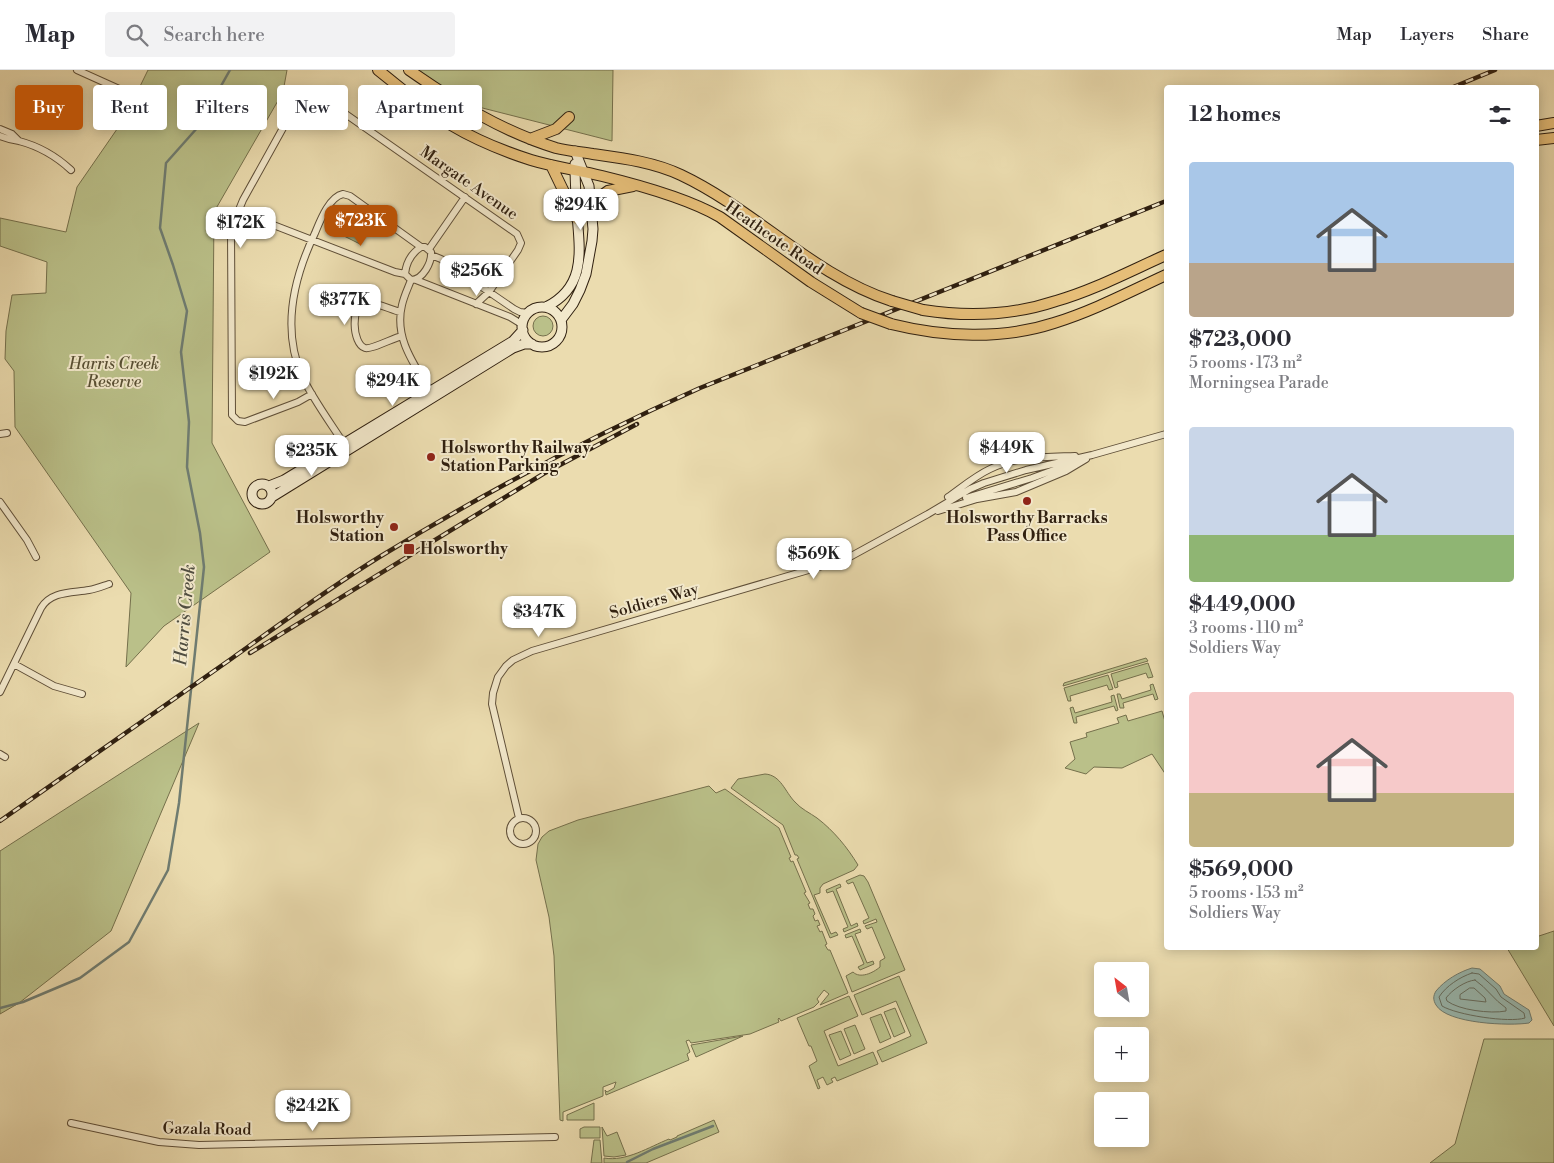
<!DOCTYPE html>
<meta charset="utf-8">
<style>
body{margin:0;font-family:"Libre Bodoni",serif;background:#f2f2f3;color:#2b2b33;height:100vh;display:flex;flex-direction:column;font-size:19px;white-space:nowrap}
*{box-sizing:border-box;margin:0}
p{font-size:16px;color:#7c7c81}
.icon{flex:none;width:28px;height:28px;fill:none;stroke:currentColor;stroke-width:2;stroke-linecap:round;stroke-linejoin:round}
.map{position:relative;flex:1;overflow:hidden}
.panel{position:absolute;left:1164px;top:15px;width:375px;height:865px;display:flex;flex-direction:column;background:#fff;border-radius:5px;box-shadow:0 2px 12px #0003}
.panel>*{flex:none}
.top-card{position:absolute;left:15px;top:15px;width:475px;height:45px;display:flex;gap:10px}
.needle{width:32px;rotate:329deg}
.buttons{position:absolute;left:1094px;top:892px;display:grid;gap:10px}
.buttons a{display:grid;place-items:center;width:55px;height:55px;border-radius:5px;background:#fff;box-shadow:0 2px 12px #0003;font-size:25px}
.price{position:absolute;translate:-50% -42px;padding:0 11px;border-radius:10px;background:#fff;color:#222;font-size:16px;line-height:32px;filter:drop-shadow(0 1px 2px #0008)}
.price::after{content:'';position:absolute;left:50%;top:30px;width:15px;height:11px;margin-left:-8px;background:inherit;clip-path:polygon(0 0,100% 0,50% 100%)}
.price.current{background:#b45309;color:#fff}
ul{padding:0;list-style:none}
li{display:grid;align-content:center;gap:10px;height:265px;padding:0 25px}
li span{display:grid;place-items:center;height:155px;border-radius:5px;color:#555}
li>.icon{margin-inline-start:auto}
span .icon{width:90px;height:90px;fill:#fffc;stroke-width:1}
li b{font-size:21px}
h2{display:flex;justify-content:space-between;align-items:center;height:60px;padding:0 25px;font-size:21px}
.pill{padding:0 18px;border-radius:5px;background:#fff;box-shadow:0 2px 12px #0003;font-size:18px;line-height:45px}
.pill.current{background:#b45309;color:#fff}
header{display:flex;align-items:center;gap:30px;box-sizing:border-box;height:70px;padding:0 25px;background:#fff;border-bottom:1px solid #e1e1e2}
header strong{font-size:24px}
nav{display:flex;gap:28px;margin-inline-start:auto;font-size:18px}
.search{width:350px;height:45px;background:#f2f2f3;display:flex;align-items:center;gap:12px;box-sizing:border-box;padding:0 18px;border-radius:5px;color:#7c7c81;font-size:19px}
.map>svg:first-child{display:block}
</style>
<header>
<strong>Map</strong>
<div class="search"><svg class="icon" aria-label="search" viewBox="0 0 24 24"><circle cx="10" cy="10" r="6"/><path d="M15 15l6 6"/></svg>Search here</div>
<nav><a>Map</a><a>Layers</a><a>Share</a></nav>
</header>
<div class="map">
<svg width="1554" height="1093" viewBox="0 0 1554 1093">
<rect width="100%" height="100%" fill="#ebdcaf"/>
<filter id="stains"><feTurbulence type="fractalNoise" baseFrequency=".004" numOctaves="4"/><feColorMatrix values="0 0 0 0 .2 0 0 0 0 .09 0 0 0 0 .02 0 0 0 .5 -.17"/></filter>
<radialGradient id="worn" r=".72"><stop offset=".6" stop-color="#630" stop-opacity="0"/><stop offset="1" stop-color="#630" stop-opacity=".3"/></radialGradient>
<path fill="#bac089" stroke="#75704c" d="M148,0H287L283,22L214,142L212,373L270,482L164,556L126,597L131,523L15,357L14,301L5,289L6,261L12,225L46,223L47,192L0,176V148L66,162L77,117L124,49Z
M411,0H613L612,71L455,31Z
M338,140L369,156L360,174L328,158Z
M533 256a10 10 0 1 1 20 0a10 10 0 1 1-20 0Z
M1146,588L1148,591L1063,616L1064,613Z
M1148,593L1153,607L1148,608L1146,603L1117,612L1118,617L1115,618L1111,604Z
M1108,605L1113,619L1109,620L1107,615L1070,626L1071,631H1068L1064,618Z
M1153,614L1158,629L1155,630L1153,624L1123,633L1124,638H1120L1117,624H1120L1122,629L1151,620L1150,615Z
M1114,625L1118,640L1116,641L1114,636L1076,647L1077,653H1074L1070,638L1073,637L1075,643L1112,632L1111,626Z
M1162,641L1166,655V705L1152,684L1122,698L1094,697L1086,704L1065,698L1075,689L1070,672L1087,667L1086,663L1119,653L1117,648L1126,645L1128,651Z
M199,653L111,861L19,933L0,944V781Z
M765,704C781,705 785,722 795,732C801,739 810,743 817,748C834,761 847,777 858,795L854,800L823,814L820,818V823L814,825L831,864L836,862L838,865L830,868L797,789L799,788L797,785H795L783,755L731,718L738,709Z
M709,716L716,723L725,719L779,758L791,787L789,788L791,792L793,791L806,822L804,823L810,833L808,834L810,839H813L815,844L813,846L815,851L818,850L820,855L817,856L820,862L822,861L827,874L825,875L828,880H830L848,923L820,935L829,924L824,920L817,929L819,932L814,937L781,951L779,948L778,949L779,952L750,964L691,973L689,970L686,971L690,982L687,984L689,990L606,1025L605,1020L607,1022L614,1018L616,1012L603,1017V1026L563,1042V1051L560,1050L554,886L549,847L536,790L538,774L542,767L549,761L578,750Z
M860,805L864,806L868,812L905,900L852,922L846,906L853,902C860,909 873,903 880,897V891L885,888L872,857L867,859L865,856L877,852L876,849L864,854L863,851L869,848L853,812L848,814L846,811Z
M840,814L841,817L836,819L851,856L857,853L858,856L844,862L843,859L848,857L833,821L827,823L826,820Z
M860,859L861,862L855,864L867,893L873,891L874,894L860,900L858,897L864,894L852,866L846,868L845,865Z
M1554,861V956L1507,878H1536V867Z
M899,906L927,973L882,992L877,981L911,966L896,931L862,945L854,925Z
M849,926L858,946L824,961L838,996L873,982L878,994L837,1011L835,1007L831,1009L833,1012L827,1015L823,1007L817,1010L820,1018L818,1019L809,996L817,991L811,976H809L797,948Z
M895,938L905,962L894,967L884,942Z
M881,944L891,968L880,973L870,948Z
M855,955L865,979L854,984L844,959Z
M841,961L851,985L840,990L829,965Z
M743,966L696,987L691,975Z
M1484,969H1554V1093H1430L1455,1074Z
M594,1033V1050H567V1045Z
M714,1050L719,1062L646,1093H604V1088C626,1092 649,1077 669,1069L670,1070L677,1067V1066Z
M584,1057H600V1068H580V1059Z
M602,1057L607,1066L617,1062L626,1085L614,1087L604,1086Z
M594,1070H600L602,1093H591Z"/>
<path fill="#99bab2" stroke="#6f7c71" d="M1472,898L1480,899L1500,916L1504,924L1529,940L1532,950L1529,953C1510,956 1447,954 1436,935C1433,930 1433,926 1436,921C1445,910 1459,902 1472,898Z"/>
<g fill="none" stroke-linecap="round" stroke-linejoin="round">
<path stroke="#646d61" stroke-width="1" d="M1472,903L1479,904L1496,919L1501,927L1524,943L1525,948C1509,953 1457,945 1442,936L1439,927C1446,916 1460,907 1472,903Z
M1475,910C1487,918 1494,930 1506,938V941C1490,944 1459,940 1447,931L1446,928C1452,920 1465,911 1475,910Z
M1470,918H1474L1485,928L1486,932L1460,929V925Z"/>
<path stroke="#6f7c71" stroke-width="2.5" d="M0,938L23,932L80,908L129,872L168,800L179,733L204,497L200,463L187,397L189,352L181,282L187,241L173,195L160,158L166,93L198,57L230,0
M627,1092L653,1079L713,1056"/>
<defs>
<path id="street" d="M77,0L128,23
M0,59L12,64L19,71
M0,66C7,69 12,70 19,71C38,76 57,87 71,100
M237,141L395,202L405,204
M421,177H425L431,182C432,192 423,210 411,210L405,204C406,193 412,183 421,177Z
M429,179L465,127
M431,185L441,189L514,239L520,242L528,243
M411,210C408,218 404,226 402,235C394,268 414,294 430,321
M416,210L510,247L523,255
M400,242C392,240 375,232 366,232C350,234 352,274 365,278C371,280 393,268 402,266
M312,324L298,332L245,352L238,351L232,345L231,159L243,130L298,31C303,24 309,20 317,24L517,164L521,173L518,180L489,222L476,234
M0,364L7,363
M346,377C332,355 312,328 302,306C281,258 294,207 315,163C320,151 329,127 343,124L350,126L421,177
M948,427C961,418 975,406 990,399C1016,386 1047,387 1075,386
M966,428L1032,408L1073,393
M0,432L27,470L36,487
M938,441L977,429L1016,422L1066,401L1086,389
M14,594L54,616L82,624
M0,622L41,538C51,521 72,523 89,520C96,519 103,516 109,514
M0,684L5,687
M510 761a13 13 0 1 1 26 0a13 13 0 1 1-26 0Z
M519,748L492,634L493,623L498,607L506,596L513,590L532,581L846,489L928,444L970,419L984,413L1026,400L1092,385L1166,364
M71,1053L159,1072L199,1075L555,1067"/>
<path id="secondary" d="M546,237C586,217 580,182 577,145C576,128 575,111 575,94
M522 257a20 20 0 1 1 40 0a20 20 0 1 1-40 0Z
M561,250L573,234L580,220L586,204L592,171L593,159L589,116L575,81
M252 424a10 10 0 1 1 20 0a10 10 0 1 1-20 0Z
M269,416L284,410L513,271L523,260
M272,427L513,278L524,274H532"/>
<path id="primary" d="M378,0C402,19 425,39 451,55C476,70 503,81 531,90C554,97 578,100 602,106C639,115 687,128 720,147L811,212L861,243
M409,0C455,32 501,61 556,78C568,81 581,82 593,84C622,88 654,92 681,105C755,140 814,206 892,231
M1536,56L1554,53
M530,69L556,59L569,47
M1536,70L1554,68
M551,95L577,149
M591,133L608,121L633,116
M923,240C967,247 1014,245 1056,231C1094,220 1130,201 1166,185
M891,254C943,267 1002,270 1054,253C1093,241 1129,222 1166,205"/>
</defs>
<use href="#street" stroke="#5f4f38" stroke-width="8"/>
<use href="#secondary" stroke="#302010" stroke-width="11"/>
<use href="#primary" stroke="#302010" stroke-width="12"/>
<use href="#street" stroke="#f2e8cb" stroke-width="6"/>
<use href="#secondary" stroke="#f2e8cb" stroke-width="9"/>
<use href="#primary" stroke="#e6be78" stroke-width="10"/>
<defs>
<path id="rail" d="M1451,18L1495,0
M250,583L543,404L637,354
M0,751C77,697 154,643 231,589C280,554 329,518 381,486C484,423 590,367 700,318L1166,131"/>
</defs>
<use href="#rail" stroke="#302010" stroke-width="4.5"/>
<use href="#rail" stroke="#f2e8cb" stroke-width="2.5" stroke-dasharray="8" stroke-linecap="butt"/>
<defs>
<path id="primary-bridge" d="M892,231L923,240
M861,243L891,254"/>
</defs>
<use href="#primary-bridge" stroke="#302010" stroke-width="12" stroke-linecap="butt"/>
<use href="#primary-bridge" stroke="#e6be78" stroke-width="10"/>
</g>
<g fill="#8f2418" stroke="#f2e8cb" stroke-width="2">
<circle cx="431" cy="387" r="5"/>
<circle cx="1027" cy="431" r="5"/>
<circle cx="394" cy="457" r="5"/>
<rect x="403" y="473" width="12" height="12" rx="2.5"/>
</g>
<g text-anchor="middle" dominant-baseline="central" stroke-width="4" stroke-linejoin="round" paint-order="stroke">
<g font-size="16" fill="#302010" stroke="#f2e8cb">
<text transform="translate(469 113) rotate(35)">Margate Avenue</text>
<text transform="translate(774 168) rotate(35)">Heathcote Road</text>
<text transform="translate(654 531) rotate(-16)">Soldiers Way</text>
<text transform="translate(207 1059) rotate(1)">Gazala Road</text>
</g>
<g font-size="16" font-style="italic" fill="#595034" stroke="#f2e8cb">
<text x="114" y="294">Harris Creek<tspan x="114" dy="18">Reserve</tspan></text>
</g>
<g font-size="16" font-weight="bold" fill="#302010" stroke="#f2e8cb" text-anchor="start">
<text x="441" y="378">Holsworthy Railway<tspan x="441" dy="18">Station Parking</tspan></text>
<text x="384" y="448" text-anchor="end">Holsworthy<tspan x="384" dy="18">Station</tspan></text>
<text x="1027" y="448" text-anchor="middle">Holsworthy Barracks<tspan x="1027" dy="18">Pass Office</tspan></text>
<text x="420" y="479">Holsworthy</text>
</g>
<g font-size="18" font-style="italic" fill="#504e41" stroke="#f2e8cb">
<text transform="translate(185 545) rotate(-85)">Harris Creek</text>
</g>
</g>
<rect width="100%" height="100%" filter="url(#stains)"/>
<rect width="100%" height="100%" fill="url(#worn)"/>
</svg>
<div class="buttons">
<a><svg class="needle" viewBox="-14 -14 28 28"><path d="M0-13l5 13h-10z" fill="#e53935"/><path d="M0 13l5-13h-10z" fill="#7c7c81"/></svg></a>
<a>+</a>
<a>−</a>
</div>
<b class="price" style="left:581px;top:161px">$294K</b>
<b class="price current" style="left:361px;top:177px">$723K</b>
<b class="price" style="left:241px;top:179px">$172K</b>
<b class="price" style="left:477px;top:227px">$256K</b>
<b class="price" style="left:345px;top:256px">$377K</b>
<b class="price" style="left:274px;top:330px">$192K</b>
<b class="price" style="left:393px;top:337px">$294K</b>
<b class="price" style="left:1007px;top:404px">$449K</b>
<b class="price" style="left:312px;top:407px">$235K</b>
<b class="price" style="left:814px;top:510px">$569K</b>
<b class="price" style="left:539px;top:568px">$347K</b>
<b class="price" style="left:313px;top:1062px">$242K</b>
<div class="top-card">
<a class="pill current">Buy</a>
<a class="pill">Rent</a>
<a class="pill">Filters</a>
<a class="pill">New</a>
<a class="pill">Apartment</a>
</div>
<section class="panel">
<h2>12 homes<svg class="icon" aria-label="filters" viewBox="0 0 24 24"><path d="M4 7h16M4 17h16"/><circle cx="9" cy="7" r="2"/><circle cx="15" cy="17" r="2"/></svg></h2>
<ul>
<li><span style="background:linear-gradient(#a9c7e8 65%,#b9a48a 0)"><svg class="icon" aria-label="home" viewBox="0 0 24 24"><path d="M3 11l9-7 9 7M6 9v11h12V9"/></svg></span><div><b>$723,000</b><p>5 rooms · 173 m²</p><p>Morningsea Parade</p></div></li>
<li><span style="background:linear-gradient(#c9d6e8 70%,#8fb573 0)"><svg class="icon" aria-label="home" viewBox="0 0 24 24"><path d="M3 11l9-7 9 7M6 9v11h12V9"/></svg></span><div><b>$449,000</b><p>3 rooms · 110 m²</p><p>Soldiers Way</p></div></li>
<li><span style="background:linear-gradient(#f6c9c9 65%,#c2b280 0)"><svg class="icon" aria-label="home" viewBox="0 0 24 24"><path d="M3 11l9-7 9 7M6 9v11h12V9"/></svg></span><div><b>$569,000</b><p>5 rooms · 153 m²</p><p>Soldiers Way</p></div></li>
</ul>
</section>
</div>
